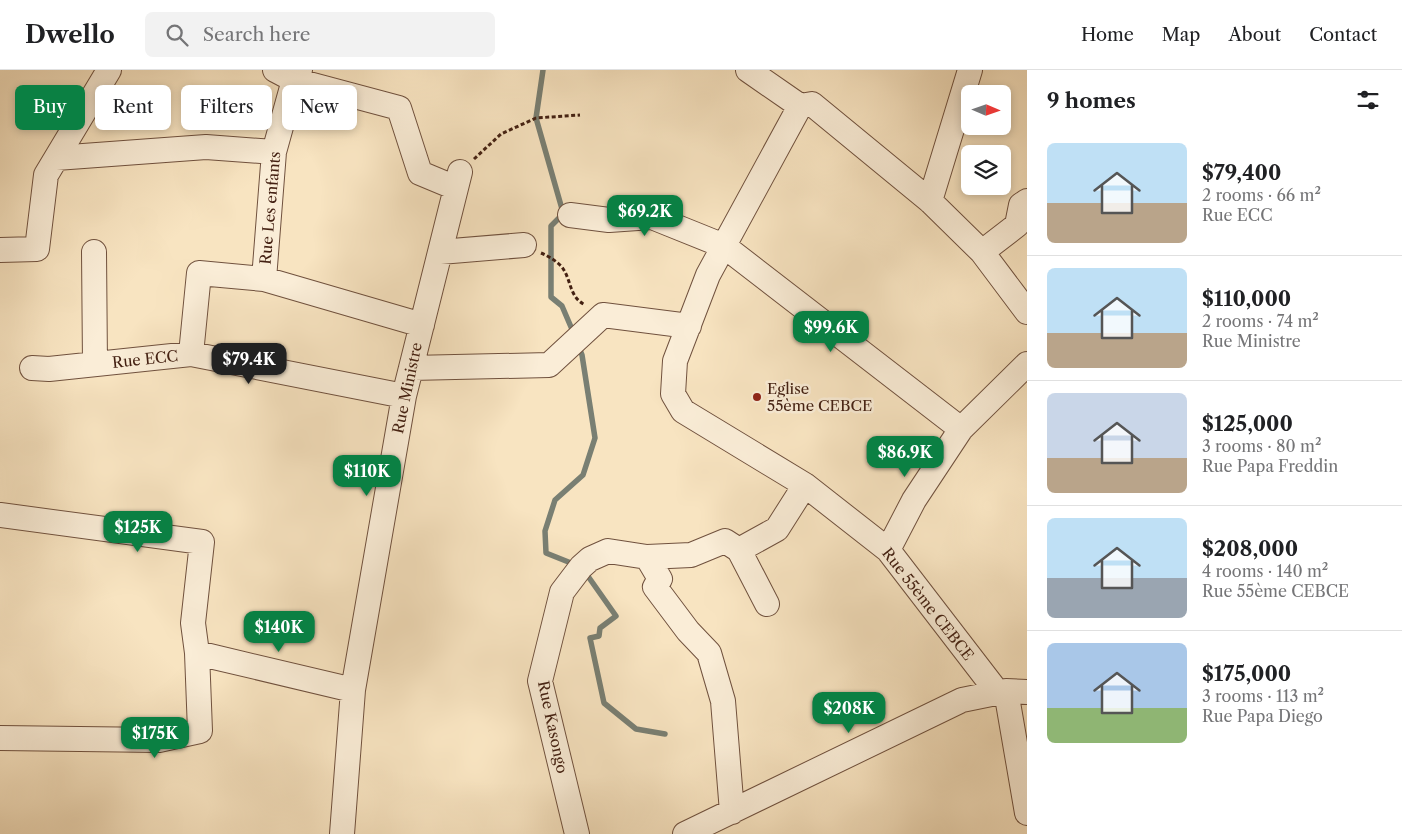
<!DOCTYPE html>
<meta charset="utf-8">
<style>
body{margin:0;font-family:"Libre Caslon Text",serif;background:#f2f2f2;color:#202124;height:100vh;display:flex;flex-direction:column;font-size:19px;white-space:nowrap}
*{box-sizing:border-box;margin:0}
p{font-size:16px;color:#757577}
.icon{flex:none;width:28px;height:28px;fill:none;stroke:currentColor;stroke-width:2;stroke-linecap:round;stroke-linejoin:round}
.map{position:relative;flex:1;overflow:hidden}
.side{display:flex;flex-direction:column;background:#fff;width:375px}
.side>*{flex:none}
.guide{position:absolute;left:15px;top:15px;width:475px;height:45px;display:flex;gap:10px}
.needle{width:32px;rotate:92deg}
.buttons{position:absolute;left:961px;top:15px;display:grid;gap:10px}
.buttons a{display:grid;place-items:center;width:50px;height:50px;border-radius:8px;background:#fff;box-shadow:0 2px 8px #0003;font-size:25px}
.price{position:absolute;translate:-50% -42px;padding:0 11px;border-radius:10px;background:#0b8043;color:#fff;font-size:16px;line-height:32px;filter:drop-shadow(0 1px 2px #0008)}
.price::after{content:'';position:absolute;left:50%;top:30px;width:15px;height:11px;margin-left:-8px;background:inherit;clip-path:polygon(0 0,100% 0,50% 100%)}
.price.selected{background:#222;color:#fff}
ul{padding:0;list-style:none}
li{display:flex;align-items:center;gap:15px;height:125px;padding:0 20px}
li+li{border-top:1px solid #e0e0e0}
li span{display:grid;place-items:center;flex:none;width:140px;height:100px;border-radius:8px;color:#555}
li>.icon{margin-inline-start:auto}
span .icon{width:60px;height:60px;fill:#fffc;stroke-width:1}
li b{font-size:21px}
h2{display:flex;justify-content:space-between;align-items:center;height:60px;padding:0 20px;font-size:21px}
.tag{padding:0 18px;border-radius:8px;background:#fff;box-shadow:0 2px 8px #0003;font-size:18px;line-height:45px}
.tag.selected{background:#0b8043;color:#fff}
header{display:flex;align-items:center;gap:30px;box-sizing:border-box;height:70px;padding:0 25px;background:#fff;border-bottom:1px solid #e0e0e0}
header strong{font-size:24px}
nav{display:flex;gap:28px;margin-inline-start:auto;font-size:18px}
.search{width:350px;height:45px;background:#f2f2f2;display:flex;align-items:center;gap:12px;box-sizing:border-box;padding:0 18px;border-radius:8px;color:#757577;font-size:19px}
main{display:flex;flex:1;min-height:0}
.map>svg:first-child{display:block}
</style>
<header>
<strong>Dwello</strong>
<div class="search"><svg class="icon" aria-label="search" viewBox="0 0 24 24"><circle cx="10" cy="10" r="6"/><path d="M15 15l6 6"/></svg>Search here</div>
<nav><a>Home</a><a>Map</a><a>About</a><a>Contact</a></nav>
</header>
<main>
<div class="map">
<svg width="1027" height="764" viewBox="0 0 1027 764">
<rect width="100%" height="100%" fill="#f8e4c1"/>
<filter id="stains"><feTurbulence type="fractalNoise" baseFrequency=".004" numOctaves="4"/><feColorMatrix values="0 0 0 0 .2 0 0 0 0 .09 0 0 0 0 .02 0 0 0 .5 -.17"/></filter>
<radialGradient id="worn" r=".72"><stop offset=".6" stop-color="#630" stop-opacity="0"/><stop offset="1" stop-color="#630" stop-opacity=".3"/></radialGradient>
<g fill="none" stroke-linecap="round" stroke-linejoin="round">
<path stroke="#797f73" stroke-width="5.5" d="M543,0L536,48L562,139L560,147L551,156V227L562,236L574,264
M576,495L546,483L545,461L555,430L583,405L595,368L582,285L578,275
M585,502L616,546L600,558L599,566L590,568L604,633L636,659L665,664"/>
<defs>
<path id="minor" d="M275,0L294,10L399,38L420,103L456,118
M748,0L800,36L812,34L930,131L982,182L1027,242
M800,36L708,205L675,291L673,324L683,341L805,415L888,480L998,623
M56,88L206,77L274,82
M930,131L970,0
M570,145L609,150L652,147L724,176L961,359
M0,180L37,179L46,105L109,0
M94,182L95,294
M440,182L524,175
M982,182L1017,155L1021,135L1027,131
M264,209L274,82L294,10L300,0
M191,284L199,203L264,209L422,255
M32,298L49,299L191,284L404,326
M411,298L549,295L603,245L689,256
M0,445L202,472L193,553L197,583L200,661L159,670L0,668
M739,480L767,534
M888,480L914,430L961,359L1027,294
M647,487L691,485L725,471L739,480L777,459L805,415
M197,583L353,620
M1006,621L1027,743
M342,764L353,620L404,326L460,102
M577,764L540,611L562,522L581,497L590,489L608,481L647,487L660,509L655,517L688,561L709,583L723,631L732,742
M685,764L962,630L1006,621L1027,622"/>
</defs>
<use href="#minor" stroke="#70513e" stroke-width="26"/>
<path stroke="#432012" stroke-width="3" stroke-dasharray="4 2.5" stroke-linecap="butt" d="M474,89L501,64L536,48L580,45
M541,183C548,186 555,190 561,196C572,209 568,226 585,235"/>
<use href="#minor" stroke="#faedd7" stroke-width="24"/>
</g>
<circle fill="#8f2418" stroke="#faedd7" stroke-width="2" cx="757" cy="327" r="5"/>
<g text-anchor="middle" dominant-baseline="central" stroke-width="5" stroke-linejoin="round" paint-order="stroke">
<g font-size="15" fill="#432012" stroke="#faedd7">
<text transform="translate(270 138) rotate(-85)">Rue Les enfants</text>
<text transform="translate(145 289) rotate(-6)">Rue ECC</text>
<text transform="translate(407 318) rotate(-78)">Rue Ministre</text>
<text transform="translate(928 534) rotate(52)">Rue 55ème CEBCE</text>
<text transform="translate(553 657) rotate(78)">Rue Kasongo</text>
</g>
<g font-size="15" fill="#432012" stroke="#faedd7" text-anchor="start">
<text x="767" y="318">Eglise<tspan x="767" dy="17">55ème CEBCE</tspan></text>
</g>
</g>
<rect width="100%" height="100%" filter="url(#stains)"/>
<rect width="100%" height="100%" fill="url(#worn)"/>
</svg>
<div class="buttons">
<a><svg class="needle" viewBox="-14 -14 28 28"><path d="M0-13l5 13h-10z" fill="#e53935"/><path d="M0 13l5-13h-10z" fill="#757577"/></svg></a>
<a><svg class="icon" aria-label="layers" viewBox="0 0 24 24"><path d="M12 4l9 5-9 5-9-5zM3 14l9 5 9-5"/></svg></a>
</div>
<b class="price" style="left:645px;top:167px">$69.2K</b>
<b class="price" style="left:831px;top:283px">$99.6K</b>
<b class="price selected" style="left:249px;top:315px">$79.4K</b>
<b class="price" style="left:905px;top:408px">$86.9K</b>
<b class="price" style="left:367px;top:427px">$110K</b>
<b class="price" style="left:138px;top:483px">$125K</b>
<b class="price" style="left:279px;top:583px">$140K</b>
<b class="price" style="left:849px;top:664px">$208K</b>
<b class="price" style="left:155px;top:689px">$175K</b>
<div class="guide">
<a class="tag selected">Buy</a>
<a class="tag">Rent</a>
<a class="tag">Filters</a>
<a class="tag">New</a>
</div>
</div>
<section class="side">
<h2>9 homes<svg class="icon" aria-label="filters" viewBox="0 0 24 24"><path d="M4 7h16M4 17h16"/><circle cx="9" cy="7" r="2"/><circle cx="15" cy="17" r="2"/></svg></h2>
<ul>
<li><span style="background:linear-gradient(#bfe0f5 60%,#b9a48a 0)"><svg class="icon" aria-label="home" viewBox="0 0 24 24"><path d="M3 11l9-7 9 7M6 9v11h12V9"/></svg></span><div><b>$79,400</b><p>2 rooms · 66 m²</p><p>Rue ECC</p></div></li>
<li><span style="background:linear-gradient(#bfe0f5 65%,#b9a48a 0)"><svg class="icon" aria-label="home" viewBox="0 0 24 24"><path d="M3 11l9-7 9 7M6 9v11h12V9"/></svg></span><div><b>$110,000</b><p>2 rooms · 74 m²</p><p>Rue Ministre</p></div></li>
<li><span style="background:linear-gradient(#c9d6e8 65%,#b9a48a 0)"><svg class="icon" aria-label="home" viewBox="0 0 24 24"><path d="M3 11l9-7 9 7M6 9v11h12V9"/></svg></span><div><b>$125,000</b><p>3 rooms · 80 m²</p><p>Rue Papa Freddin</p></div></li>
<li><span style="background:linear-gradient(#bfe0f5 60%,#9aa5b1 0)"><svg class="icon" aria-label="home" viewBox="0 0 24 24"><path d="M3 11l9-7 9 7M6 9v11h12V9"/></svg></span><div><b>$208,000</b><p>4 rooms · 140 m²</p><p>Rue 55ème CEBCE</p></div></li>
<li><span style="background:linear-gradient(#a9c7e8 65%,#8fb573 0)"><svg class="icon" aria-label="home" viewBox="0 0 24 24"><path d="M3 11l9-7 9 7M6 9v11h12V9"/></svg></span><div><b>$175,000</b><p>3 rooms · 113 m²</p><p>Rue Papa Diego</p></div></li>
</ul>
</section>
</main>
